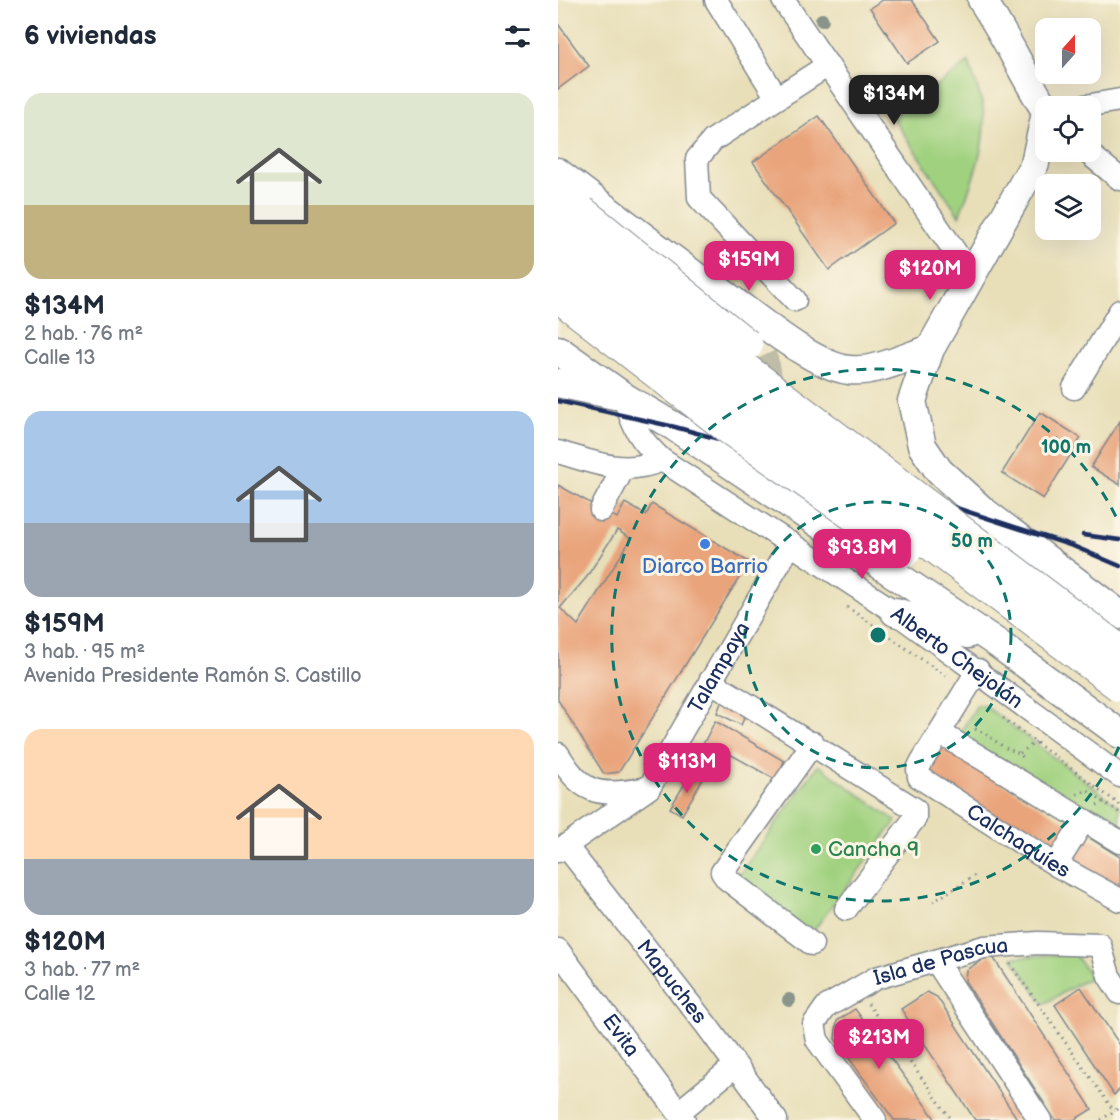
<!DOCTYPE html>
<html lang="es">
<meta charset="utf-8">
<style>
body{margin:0;font-family:"Balsamiq Sans",sans-serif;background:#f2f2f3;color:#1f2937;height:100vh;display:flex;flex-direction:column;font-size:22px;white-space:nowrap}
*{box-sizing:border-box;margin:0}
p{font-size:20px;color:#747a83}
.icon{flex:none;width:33px;height:33px;fill:none;stroke:currentColor;stroke-width:2;stroke-linecap:round;stroke-linejoin:round}
.map{position:relative;flex:1;overflow:hidden}
.sheet{display:flex;flex-direction:column;background:#fff;width:558px}
.sheet>*{flex:none}
.needle{width:39px;rotate:21deg}
.buttons{position:absolute;left:477px;top:18px;display:grid;gap:12px}
.buttons a{display:grid;place-items:center;width:66px;height:66px;border-radius:12px;background:#fff;box-shadow:0 6px 24px #0002;font-size:30px}
.price{position:absolute;translate:-50% -51px;padding:0 14px;border-radius:12px;background:#db2777;color:#fff;font-size:20px;line-height:39px;filter:drop-shadow(0 2px 3px #0008)}
.price::after{content:'';position:absolute;left:50%;top:36px;width:18px;height:14px;margin-left:-9px;background:inherit;clip-path:polygon(0 0,100% 0,50% 100%)}
.price.on{background:#222;color:#fff}
ul{padding:0;list-style:none}
li{display:grid;align-content:center;gap:12px;height:318px;padding:0 24px}
li span{display:grid;place-items:center;height:186px;border-radius:18px;color:#555}
li>.icon{margin-inline-start:auto}
span .icon{width:108px;height:108px;fill:#fffc;stroke-width:1}
li b{font-size:26px}
h2{display:flex;justify-content:space-between;align-items:center;height:72px;padding:0 24px;font-size:26px}
main{display:flex;flex:1;min-height:0}
.map>svg:first-child{display:block}
</style>
<main>
<section class="sheet">
<h2>6 viviendas<svg class="icon" aria-label="filters" viewBox="0 0 24 24"><path d="M4 7h16M4 17h16"/><circle cx="9" cy="7" r="2"/><circle cx="15" cy="17" r="2"/></svg></h2>
<ul>
<li><span style="background:linear-gradient(#dfe7d0 60%,#c2b280 0)"><svg class="icon" aria-label="home" viewBox="0 0 24 24"><path d="M3 11l9-7 9 7M6 9v11h12V9"/></svg></span><div><b>$134M</b><p>2 hab. · 76 m²</p><p>Calle 13</p></div></li>
<li><span style="background:linear-gradient(#a9c7e8 60%,#9aa5b1 0)"><svg class="icon" aria-label="home" viewBox="0 0 24 24"><path d="M3 11l9-7 9 7M6 9v11h12V9"/></svg></span><div><b>$159M</b><p>3 hab. · 95 m²</p><p>Avenida Presidente Ramón S. Castillo</p></div></li>
<li><span style="background:linear-gradient(#ffd9b3 70%,#9aa5b1 0)"><svg class="icon" aria-label="home" viewBox="0 0 24 24"><path d="M3 11l9-7 9 7M6 9v11h12V9"/></svg></span><div><b>$120M</b><p>3 hab. · 77 m²</p><p>Calle 12</p></div></li>
</ul>
</section>
<div class="map">
<svg width="562" height="1120" viewBox="0 0 562 1120">
<rect width="100%" height="100%" fill="#fcf5e5"/>
<filter id="ink" filterUnits="userSpaceOnUse"><feTurbulence type="fractalNoise" baseFrequency=".0167" numOctaves="2"/><feDisplacementMap in="SourceGraphic" scale="12" xChannelSelector="R" yChannelSelector="G"/><feConvolveMatrix kernelMatrix="1 2 1 2 8 2 1 2 1" color-interpolation-filters="sRGB"/></filter>
<filter id="wash" filterUnits="userSpaceOnUse"><feTurbulence type="fractalNoise" baseFrequency=".008" numOctaves="4" result="noise"/><feDisplacementMap in="SourceGraphic" scale="24" xChannelSelector="R" yChannelSelector="G"/><feGaussianBlur stdDeviation="1.35" result="paint"/><feColorMatrix in="noise" values="0 0 0 0 0 0 0 0 0 0 0 0 0 0 0 0 0 1.4 0 .05"/><feComposite in="paint" operator="in"/></filter>
<g filter="url(#wash)">
<rect width="100%" height="100%" fill="#e8dfb9"/>
<path fill="#a0d17f" stroke="#5e806e" stroke-width="1.5" d="M411,62C415,77 422,92 425,107C430,144 414,183 401,216L334,117Z
M419,705L427,706L562,807V838L400,736Z
M260,765L338,821L253,934L179,877Z
M517,954L533,977L486,1004L454,957Z"/>
<g id="blocks">
<path fill="#e9a47b" fill-rule="evenodd" d="M324,0H354L382,41L349,63L312,8Z
M0,24L31,66L0,89Z
M261,116L336,223L271,270L195,162Z
M482,412L523,438L485,499L444,473Z
M562,421V485L533,467Z
M0,485L59,518L67,503L88,515L94,504L191,562L61,772L46,774L0,700ZM59,530L73,539L20,625L2,608L28,578Z
M165,698L190,710L183,725L159,713Z
M157,721L226,761L218,780L172,754L161,776L136,762Z
M384,746L514,826L498,854L369,775Z
M134,772L145,779L124,815L112,808Z
M527,835L562,857V892L513,861Z
M433,954L534,1109L516,1120H497L407,981L408,970Z
M523,987L562,1045V1089L556,1095L497,1005Z
M369,992L379,997L460,1120H417L343,1009Z
M297,1009L378,1120H336L277,1039L279,1021Z"/>
</g>
</g>
<g filter="url(#ink)">
<use href="#blocks" fill-opacity="0" stroke="#82878c" stroke-width="1.5"/>
<g fill="none" stroke-linecap="round" stroke-linejoin="round">
<path stroke="#bfbca7" stroke-width="28" stroke-dasharray="28 14" stroke-linecap="butt" d="M182,321C196,344 225,374 199,398"/>
<defs>
<g id="minor">
<path d="M158,0L219,98"/>
<path d="M225,0L413,275"/>
<path d="M527,106L562,100"/>
<path d="M529,152L562,179"/>
<path d="M0,169L162,291"/>
<path d="M237,300L141,198L139,159L155,140L270,65"/>
<path d="M516,388L562,311"/>
<path id="s1" d="M66,397C75,427 81,439 104,460L337,612L562,776"/>
<path d="M0,452C38,463 66,476 104,460"/>
<path d="M43,510L65,469"/>
<path id="s2" d="M420,670L364,761L360,769L361,777L498,865L562,900"/>
<path d="M152,681L357,809V818L288,909"/>
<path d="M382,733L562,842"/>
<path d="M0,754C24,794 39,797 84,789"/>
<path id="s3" d="M8,846L149,1026L218,1120"/>
<path id="s4" d="M0,851L91,788L233,543"/>
<path d="M498,865L526,820"/>
<path d="M254,944L169,879L164,872L255,743"/>
<path id="s5" d="M0,950L126,1120"/>
<path d="M378,961L482,1120"/>
<path d="M121,1112L177,1066"/>
<path id="s6" d="M317,1120L259,1040L256,1024L268,1007L318,978L426,947L480,943L542,945L551,976L562,993"/>
</g>
<path id="major" d="M424,0C448,36 465,74 488,111
M488,113L477,163L372,349L354,401L364,446L381,471L425,511L562,615
M162,291C194,314 254,366 291,370C317,373 348,357 372,349
M0,350L66,397L117,427L439,643L562,734
M0,383L57,395
M337,612L410,634"/>
<path id="highway" d="M0,194L23,212"/>
</defs>
<use href="#minor" stroke="#82878c" stroke-width="25"/>
<use href="#major" stroke="#82878c" stroke-width="31"/>
<use href="#highway" stroke="#82878c" stroke-width="35"/>
<path stroke="#82878c" stroke-width="3" stroke-dasharray="1.5 4.5" stroke-linecap="butt" d="M289,607L318,627
M328,634L389,677
M445,718L562,805
M417,729C430,734 435,740 446,747C454,752 460,750 466,759
M462,753L478,742
M519,794L530,790L546,802
M539,805L546,802L562,813
M375,902L417,875
M452,964L556,1111
M310,1004L394,1120
M543,1120L562,1107"/>
<use href="#minor" stroke="#fff" stroke-width="22"/>
<use href="#major" stroke="#fff" stroke-width="28"/>
<use href="#highway" stroke="#fff" stroke-width="33"/>
<path stroke="#1b2f5e" stroke-width="4.5" d="M0,401L117,427L331,486L515,546L562,566
M525,535L562,540"/>
<defs>
<path id="highway-bridge" d="M23,212L188,345
M0,229L562,652
M0,264L562,685
M0,295L170,427L347,550"/>
</defs>
<use href="#highway-bridge" stroke="#82878c" stroke-width="35" stroke-linecap="butt"/>
<use href="#highway-bridge" stroke="#fff" stroke-width="33"/>
</g>
<g fill="#89958b">
<circle cx="264" cy="20" r="7"/>
<circle cx="231" cy="1000" r="7"/>
</g>
</g>
<g fill="none" stroke="#0f766e" stroke-width="3" stroke-dasharray="10 8">
<circle cx="320" cy="635" r="133"/>
<path d="M561 747A266 266 0 1 1 561 523"/>
</g>
<circle fill="#3f7fe0" stroke="#fcf5e5" stroke-width="2" cx="147" cy="544" r="6"/>
<circle fill="#2e9e5b" stroke="#fcf5e5" stroke-width="2" cx="258" cy="849" r="6"/>
<g text-anchor="middle" dominant-baseline="central" stroke-width="6" stroke-linejoin="round" paint-order="stroke">
<g font-size="21" fill="#366cbe" stroke="#fcf5e5">
<text x="147" y="566">Diarco Barrio</text>
</g>
<g font-size="21" fill="#1b2f5e" stroke="#fcf5e5">
<text stroke="none"><textPath href="#s1" startOffset="430">Alberto Chejolán</textPath></text>
<text stroke="none"><textPath href="#s4" startOffset="250">Talampaya</textPath></text>
<text stroke="none"><textPath href="#s2" startOffset="242">Calchaquíes</textPath></text>
<text stroke="none"><textPath href="#s6" startOffset="261">Isla de Pascua</textPath></text>
<text stroke="none"><textPath href="#s3" startOffset="172">Mapuches</textPath></text>
<text stroke="none"><textPath href="#s5" startOffset="106">Evita</textPath></text>
</g>
<g font-size="21" fill="#27864d" stroke="#fcf5e5" text-anchor="start">
<text x="270" y="849">Cancha 9</text>
</g>
</g>
<circle cx="320" cy="635" r="9" fill="#0f766e" stroke="#fcf5e5" stroke-width="3"/>
<g font-size="18" text-anchor="middle" font-weight="bold" fill="#0f766e" stroke="#fcf5e5" stroke-width="6" stroke-linejoin="round" paint-order="stroke">
<text x="508" y="453">100 m</text>
<text x="414" y="547">50 m</text>
</g>
</svg>
<div class="buttons">
<a><svg class="needle" viewBox="-14 -14 28 28"><path d="M0-13l5 13h-10z" fill="#e53935"/><path d="M0 13l5-13h-10z" fill="#747a83"/></svg></a>
<a><svg class="icon" aria-label="locate" viewBox="0 0 24 24"><circle cx="12" cy="12" r="6"/><path d="M12 2v4M12 18v4M2 12h4M18 12h4"/></svg></a>
<a><svg class="icon" aria-label="layers" viewBox="0 0 24 24"><path d="M12 4l9 5-9 5-9-5zM3 14l9 5 9-5"/></svg></a>
</div>
<b class="price on" style="left:336px;top:126px">$134M</b>
<b class="price" style="left:191px;top:292px">$159M</b>
<b class="price" style="left:372px;top:301px">$120M</b>
<b class="price" style="left:304px;top:580px">$93.8M</b>
<b class="price" style="left:129px;top:794px">$113M</b>
<b class="price" style="left:321px;top:1070px">$213M</b>
</div>
</main>
